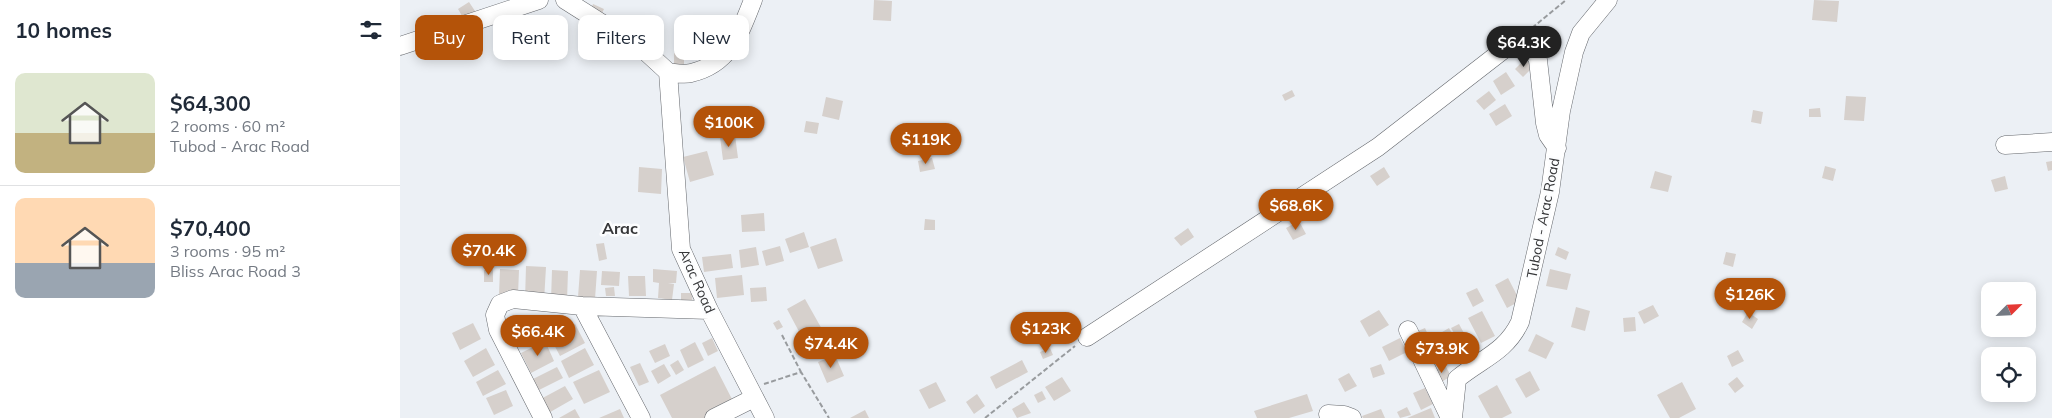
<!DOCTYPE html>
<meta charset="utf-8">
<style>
body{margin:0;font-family:Mulish,sans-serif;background:#f2f2f3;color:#1f2937;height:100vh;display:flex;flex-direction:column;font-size:19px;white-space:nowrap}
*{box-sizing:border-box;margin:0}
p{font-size:16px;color:#747a83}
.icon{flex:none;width:28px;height:28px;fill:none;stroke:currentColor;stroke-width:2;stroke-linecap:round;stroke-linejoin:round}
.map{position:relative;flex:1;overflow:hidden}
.details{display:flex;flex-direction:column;background:#fff;width:400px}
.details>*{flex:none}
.banner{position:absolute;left:15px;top:15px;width:475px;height:45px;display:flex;gap:10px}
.needle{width:32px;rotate:66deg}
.controls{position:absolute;left:1581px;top:282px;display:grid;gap:10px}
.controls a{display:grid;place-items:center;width:55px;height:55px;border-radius:10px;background:#fff;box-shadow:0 2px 12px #0003;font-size:25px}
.price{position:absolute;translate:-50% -42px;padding:0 11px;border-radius:18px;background:#b45309;color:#fff;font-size:16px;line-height:32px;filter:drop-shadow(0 1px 2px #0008)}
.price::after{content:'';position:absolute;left:50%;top:30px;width:15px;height:11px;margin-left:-8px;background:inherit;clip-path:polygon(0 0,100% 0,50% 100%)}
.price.active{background:#222;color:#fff}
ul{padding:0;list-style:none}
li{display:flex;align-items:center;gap:15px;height:125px;padding:0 15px}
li+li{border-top:1px solid #e0e1e3}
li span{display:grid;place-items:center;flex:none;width:140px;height:100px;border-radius:10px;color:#555}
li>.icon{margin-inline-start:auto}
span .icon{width:60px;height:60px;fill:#fffc;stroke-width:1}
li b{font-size:21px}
h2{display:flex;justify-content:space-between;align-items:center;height:60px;padding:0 15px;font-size:21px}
.chip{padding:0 18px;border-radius:10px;background:#fff;box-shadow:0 2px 12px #0003;font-size:18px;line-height:45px}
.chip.active{background:#b45309;color:#fff}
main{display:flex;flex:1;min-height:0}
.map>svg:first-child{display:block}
</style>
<main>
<section class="details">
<h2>10 homes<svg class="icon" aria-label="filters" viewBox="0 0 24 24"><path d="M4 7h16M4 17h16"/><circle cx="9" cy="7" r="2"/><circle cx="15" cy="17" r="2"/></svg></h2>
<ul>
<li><span style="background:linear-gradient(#dfe7d0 60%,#c2b280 0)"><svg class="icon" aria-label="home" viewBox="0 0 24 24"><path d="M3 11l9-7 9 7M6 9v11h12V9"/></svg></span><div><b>$64,300</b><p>2 rooms · 60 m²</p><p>Tubod - Arac Road</p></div></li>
<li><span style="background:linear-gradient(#ffd9b3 65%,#9aa5b1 0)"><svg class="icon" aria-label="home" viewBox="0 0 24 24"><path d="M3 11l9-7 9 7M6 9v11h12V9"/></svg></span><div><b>$70,400</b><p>3 rooms · 95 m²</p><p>Bliss Arac Road 3</p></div></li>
</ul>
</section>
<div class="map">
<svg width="1652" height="418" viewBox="0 0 1652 418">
<rect width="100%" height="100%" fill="#ecf0f5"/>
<path fill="#d6d0cc" d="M474,0L492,1L491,21L473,20Z
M1414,0L1439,1L1437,22L1412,20Z
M69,2L77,14L65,21L58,9Z
M193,4L204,9L199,19L189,14Z
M147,15L157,36L141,44L131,23Z
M274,53H284V71H274Z
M1125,59L1133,67L1123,77L1115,69Z
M1106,72L1115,86L1101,95L1093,81Z
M892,90L895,96L885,101L882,95Z
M1089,91L1096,100L1084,110L1076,101Z
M1446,96L1466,97L1464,121L1444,120Z
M426,97L443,101L439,120L422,116Z
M1105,104L1112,116L1096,126L1089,114Z
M1420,108L1421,117H1409V109Z
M1353,110L1363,112L1361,124L1351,122Z
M406,121L419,123L417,134L404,132Z
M335,135L338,158L323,160L320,137Z
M307,151L314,175L290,182L283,157Z
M532,158L535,169L520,172L518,161Z
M1652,161V170L1648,171L1646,162Z
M1425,166L1436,169L1433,181L1422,178Z
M239,167L262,169L261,194L238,192Z
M984,167L990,177L977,186L970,176Z
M1255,171L1272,176L1268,192L1250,188Z
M1605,176L1608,189L1595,192L1591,180Z
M364,213L365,231L342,232L341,215Z
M525,219L535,220V230H524Z
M899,221L906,234L893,240L886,228Z
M788,228L794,237L781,246L774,238Z
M404,232L409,247L390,253L385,239Z
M436,238L443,261L418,269L410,247Z
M204,243L207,259L199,261L196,244Z
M380,246L384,261L366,266L362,251Z
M356,247L359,265L341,268L339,250Z
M1158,247L1169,252L1166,260L1155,255Z
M1326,252L1336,254L1333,267L1323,264Z
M331,254L333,268L304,272L302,257Z
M126,266L146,267L144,301L125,300Z
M93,269V282H84V270Z
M100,269L119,270L118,295H99Z
M253,269L277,271L276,283H268L274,284L272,300L258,298L259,283L253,282Z
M1150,269L1171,274L1167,290L1146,286Z
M152,270L168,271L167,301L151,300Z
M180,270L197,271L195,299L178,297Z
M202,271L220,272L219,286L201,285Z
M342,275L344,295L317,298L315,278Z
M228,276H245L246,296H229Z
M1108,278L1120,301L1107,308L1095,285Z
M214,287L215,296H206L205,288Z
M366,287L367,301L351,302L350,288Z
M1077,288L1084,301L1073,307L1066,293Z
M281,293H292L293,309H281Z
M405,299L432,347L413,358L387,309Z
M1253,305L1259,316L1244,324L1238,312Z
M1176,307L1190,311L1185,331L1171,327Z
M979,310L989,325L969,337L960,321Z
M1082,311L1095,336L1081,343L1068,318Z
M1348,312L1358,319L1352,329L1342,322Z
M160,316L163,325L150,330L146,321Z
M1235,317L1236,331L1224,332L1223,318Z
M379,320L383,327L377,330L373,323Z
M73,323L81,339L60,350L52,333Z
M175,324L185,343L160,356L150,337Z
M1059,324L1065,335L1058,340L1051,328Z
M1025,328L1033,346L1019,352L1011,334Z
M1049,328L1058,344L1046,351L1037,335Z
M1136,334L1154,343L1146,359L1128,351Z
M312,338L318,351L308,356L302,343Z
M1000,338L1007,352L989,361L982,347Z
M145,341L154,361L131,373L121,353Z
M295,342L304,360L288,368L280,350Z
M265,344L270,356L255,363L249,351Z
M1070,346L1079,361L1066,369L1057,353Z
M86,348L95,365L73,377L64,361Z
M185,348L194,365L169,378L161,361Z
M650,348L653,355L643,359L640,352Z
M1338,350L1344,361L1332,367L1327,356Z
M435,355L444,376L427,383L418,362Z
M278,360L284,370L276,375L270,365Z
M622,360L628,372L596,389L590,377Z
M240,363L249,382L239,386L230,367Z
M264,364L271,376L258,384L251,371Z
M981,364L985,374L973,378L970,368Z
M1045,365L1051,376L1040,383L1033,371Z
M315,366L335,405L309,418H272L260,395Z
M157,367L163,378L139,390L133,379Z
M98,370L106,384L83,396L76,382Z
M199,370L210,392L184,404L173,382Z
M1130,371L1140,390L1126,398L1115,379Z
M949,373L957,386L945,392L938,379Z
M662,377L671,391L654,401L645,387Z
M1337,377L1344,386L1335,393L1328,384Z
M536,382L546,401L529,409L519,390Z
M1282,382L1296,409L1279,418H1270L1257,395Z
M1097,385L1112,413L1102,418H1090L1078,396Z
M165,386L173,399L145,415L137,401Z
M1025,388L1033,404L1021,410L1013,393Z
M106,390L113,406L94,415L86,398Z
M642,391L646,399L638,403L634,395Z
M577,394L585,406L574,414L566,402Z
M907,394L913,411L889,418H857L854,411Z
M624,402L631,413L617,418L612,409Z
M1007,407L1011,415L1000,418L997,412Z
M1031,408L1035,418H1007Z
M175,409L180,418H159Z
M220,409L224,418H199Z
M981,409L985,418H963L962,416Z
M465,410L469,418H450Z"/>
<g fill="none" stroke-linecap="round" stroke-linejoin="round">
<defs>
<path id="minor" d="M165,0L244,50L268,72
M0,46L139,0
M268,72L281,249L309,310L365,418
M268,72C275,73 284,75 291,73C330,64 340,33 353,0
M1605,145L1652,142
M182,306L241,418
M1008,330L1050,418
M687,337L978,147L1120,37L1132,48L1138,60L1145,123L1148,135L1157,148
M928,414L944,415L952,418
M143,418L98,330L95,315L100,304L113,299L182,306L309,310
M314,418L354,398
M1053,418L1057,379C1081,359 1106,352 1120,322L1150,192L1161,111L1174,52L1181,33L1208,0"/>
</defs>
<use href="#minor" stroke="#64676c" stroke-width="19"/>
<path stroke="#989b9e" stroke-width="2" stroke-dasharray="5 2.5" stroke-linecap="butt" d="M1132,28L1166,0
M382,335L401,372
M364,384L401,372L429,418
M585,418L675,346"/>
<use href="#minor" stroke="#fff" stroke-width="18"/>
</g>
<g text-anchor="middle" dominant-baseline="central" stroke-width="5" stroke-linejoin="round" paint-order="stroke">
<g font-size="14" fill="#363739" stroke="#fcfdfe">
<text transform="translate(1143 218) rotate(-79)">Tubod - Arac Road</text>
<text transform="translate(297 281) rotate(66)">Arac Road</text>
</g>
<g font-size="16" font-weight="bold" fill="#363739" stroke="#fcfdfe">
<text x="220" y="228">Arac</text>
</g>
</g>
</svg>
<div class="controls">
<a><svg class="needle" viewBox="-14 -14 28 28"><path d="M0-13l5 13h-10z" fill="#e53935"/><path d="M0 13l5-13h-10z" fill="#747a83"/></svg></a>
<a><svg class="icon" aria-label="locate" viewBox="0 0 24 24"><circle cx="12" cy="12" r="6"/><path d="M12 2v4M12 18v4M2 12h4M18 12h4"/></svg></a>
</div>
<b class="price active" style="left:1124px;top:68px">$64.3K</b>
<b class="price" style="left:329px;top:148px">$100K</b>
<b class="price" style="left:526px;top:165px">$119K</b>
<b class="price" style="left:896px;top:231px">$68.6K</b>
<b class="price" style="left:89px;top:276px">$70.4K</b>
<b class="price" style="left:1350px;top:320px">$126K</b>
<b class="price" style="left:646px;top:354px">$123K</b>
<b class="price" style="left:138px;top:357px">$66.4K</b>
<b class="price" style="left:431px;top:369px">$74.4K</b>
<b class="price" style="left:1042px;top:374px">$73.9K</b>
<div class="banner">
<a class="chip active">Buy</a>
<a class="chip">Rent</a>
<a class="chip">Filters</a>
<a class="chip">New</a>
</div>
</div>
</main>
